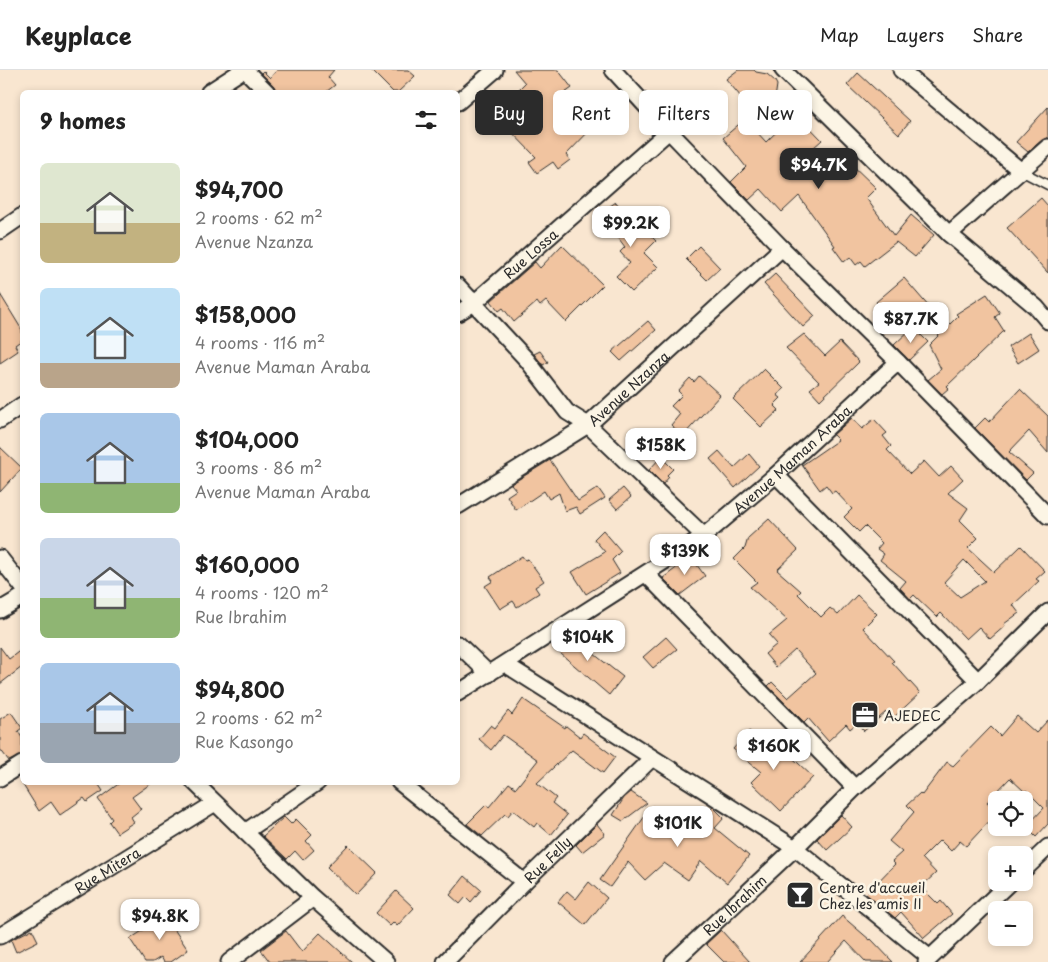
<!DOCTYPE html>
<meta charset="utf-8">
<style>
body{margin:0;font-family:"Playpen Sans",sans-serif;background:#f6f6f6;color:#222;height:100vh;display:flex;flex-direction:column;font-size:19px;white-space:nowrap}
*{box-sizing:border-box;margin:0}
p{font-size:16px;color:#767676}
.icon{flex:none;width:28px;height:28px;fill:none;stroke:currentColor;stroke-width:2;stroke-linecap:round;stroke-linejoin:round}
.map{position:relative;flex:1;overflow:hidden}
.side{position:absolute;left:20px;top:20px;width:440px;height:695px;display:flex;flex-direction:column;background:#fff;border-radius:8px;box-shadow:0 2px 8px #0003}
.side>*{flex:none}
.guide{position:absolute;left:475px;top:20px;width:475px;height:45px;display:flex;gap:10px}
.tools{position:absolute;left:988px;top:721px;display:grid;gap:10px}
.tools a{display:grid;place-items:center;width:45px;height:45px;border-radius:8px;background:#fff;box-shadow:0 2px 8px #0003;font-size:25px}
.price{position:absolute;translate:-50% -42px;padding:0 11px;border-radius:10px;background:#fff;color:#222;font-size:16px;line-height:32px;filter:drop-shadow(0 1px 2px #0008)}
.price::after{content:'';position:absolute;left:50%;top:30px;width:15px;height:11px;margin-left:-8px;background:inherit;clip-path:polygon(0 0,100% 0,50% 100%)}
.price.on{background:#2b2b2b;color:#fff}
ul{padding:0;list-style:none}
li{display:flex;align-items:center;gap:15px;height:125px;padding:0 20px}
li span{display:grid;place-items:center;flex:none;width:140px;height:100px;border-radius:8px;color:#555}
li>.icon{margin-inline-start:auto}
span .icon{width:60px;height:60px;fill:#fffc;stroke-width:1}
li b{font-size:21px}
h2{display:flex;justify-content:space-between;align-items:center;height:60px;padding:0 20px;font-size:21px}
.pill{padding:0 18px;border-radius:8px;background:#fff;box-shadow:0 2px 8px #0003;font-size:18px;line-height:45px}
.pill.on{background:#2b2b2b;color:#fff}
header{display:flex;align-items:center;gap:30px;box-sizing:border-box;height:70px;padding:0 25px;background:#fff;border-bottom:1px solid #e0e0e0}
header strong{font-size:24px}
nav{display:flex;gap:28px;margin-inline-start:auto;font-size:18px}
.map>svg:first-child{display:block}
</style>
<header>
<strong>Keyplace</strong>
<nav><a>Map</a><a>Layers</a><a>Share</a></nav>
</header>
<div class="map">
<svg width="1048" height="892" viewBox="0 0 1048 892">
<rect width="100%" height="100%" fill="#f9e6d0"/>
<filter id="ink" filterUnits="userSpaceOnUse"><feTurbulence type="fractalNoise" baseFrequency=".02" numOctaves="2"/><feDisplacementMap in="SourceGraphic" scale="10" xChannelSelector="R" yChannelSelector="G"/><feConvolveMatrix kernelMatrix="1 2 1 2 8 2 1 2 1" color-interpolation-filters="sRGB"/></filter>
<g filter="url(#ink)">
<path fill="#f1c4a0" stroke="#2b2b2b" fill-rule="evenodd" d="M277,0H334L328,7L335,15L326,22H276L274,16L261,3L263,1L270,8Z
M371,0H408L415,6L398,22H393Z
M514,0H558L572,18L562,25L594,56L566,85L570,90L558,99L553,92L537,103L529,92L536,87L494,44L525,13Z
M738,0H754L756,2L767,4L775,11L777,15L775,29L756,45L726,9Z
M858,3L910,51L899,64L847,15Z
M1048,37V68L1042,70L1028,82L1016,72Z
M796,43L822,70L813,78L835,102L847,90L876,118L866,128L894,166L911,145L934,165L915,187L896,172L865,196L861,191L856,195L850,187L844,192L833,177L835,176L799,126L782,142L761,119L749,130L731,112L746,97L723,68L745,49L766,72Z
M1041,128L1048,136V203L1007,158Z
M616,132L639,164L644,159L656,171L644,183L658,197L632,222L616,206L630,193L620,182L625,177L600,143Z
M562,175L603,215L566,252L546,231L540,236L537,232L514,252L503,238L499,241L491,231L535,192L540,198Z
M699,176L720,198L707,210L686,189Z
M775,204L815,246L803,257L764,214Z
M904,208L930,238L902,262L876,232Z
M0,224L22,260V270L15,275L18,281L0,293Z
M987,224L1000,243L995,247L1004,261L947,316L949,318L942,324L928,310L941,299L929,275L958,246L956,244Z
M648,251L656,260L621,291L612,282Z
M913,257L928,272L909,290L894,275Z
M1029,263L1039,279L1018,293L1008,277Z
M804,264L825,286L840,272L859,292L820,330L810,319L819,312L786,278Z
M540,281L548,292L543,295L534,284Z
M764,299L784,319L777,325L781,328L774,335L779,340L761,357L733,329Z
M699,306L720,325L683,366L671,355L680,344L671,336L682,325L678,321L690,308L694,312Z
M1020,319L1048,346V383L1029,361L1009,382L1033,403L1026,410L975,358L985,348L989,352Z
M852,348L862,359L874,349L887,363L883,366L891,376L887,380L910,404L924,391L939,407L951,396L963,409L948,423L968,438L960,450L978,468L968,478L994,502L1021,476L1045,501L1036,509L1039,511L1013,535L1019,543L1004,554L1005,556L990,569L979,557L966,569L941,543L937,547L914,525L910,529L900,518L906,511L880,490L884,484L877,479L882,473L865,456L859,462L844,447L852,439L835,421L832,423L826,415L820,420L802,395L838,370L833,365ZM964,490L985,511L960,527L944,512Z
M0,377L22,398L0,422Z
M719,381L734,398L749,384L759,396L735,418L710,389Z
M661,387L673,399L667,405L669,407L663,414L649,400Z
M550,390L578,431L598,418L605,428L580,444L576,437L565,441L559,423L549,429L544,421L516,440L507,426L516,420L511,414Z
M623,418L631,427L617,439L609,430Z
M769,449L798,480L777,500L801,521L798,524L821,547L830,538L838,545L857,525L877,544L863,558L894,591L892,592L920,623L892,649L886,642L864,661L857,653L850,659L846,654L828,671L808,648L804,652L768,616L772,612L788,628L816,603L795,580L776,597L765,584L777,574L769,565L787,550L750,517L757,512L734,489L745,478L748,468Z
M603,460L621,481L612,490L620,503L586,524L572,502L605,482L594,469Z
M522,486L525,490L528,489L544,511L535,517L539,523L517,537L513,531L500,539L485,516L493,511L490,507Z
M691,487L705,506L680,525L663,508Z
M573,561L591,577L589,580L623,607L609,625L554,578L564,566Z
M666,567L677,579L653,598L643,587Z
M0,577L9,589L22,579V597L0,614Z
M523,629L565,658L566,656L580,667L583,663L615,687L603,703L572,680L537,713L556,728L552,733L567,745L551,765L537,753L534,757L513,740L508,746L505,744L482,766L467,754L486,735L489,737L509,713L516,718L538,690L503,665L491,680L479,669L491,655L495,658L508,641L512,645Z
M11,642L22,658L18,661L22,668V685L9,691L0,679V649Z
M1017,646L1036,663L1048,650V754L1036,767L1026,757L1044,738L1026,720L1025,722L1010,708L987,732L996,741V744L966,776L960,771L951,781L940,770L922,788L936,803L921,817L938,834L941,831L952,844L924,868L901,842L895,848L866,824L895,794L892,791L902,782L889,771L914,742L907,735L920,723L922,725L947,692L953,696L991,657L1000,666Z
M749,661L777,684L783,679L813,707L781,741L751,712L761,702L733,679Z
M22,705V712H97L103,721L87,732L84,728L60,745L51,732L39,741L18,707Z
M121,712H153L132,727L141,739L131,747L134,752L117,763L109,752L112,749L98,729Z
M631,722L647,733L623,751L613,745L624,728Z
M652,736L687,758L690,754L694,757L713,737L724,748L715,758L749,786L727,813L701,791L688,810L664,793L645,810L628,792L610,817L600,810Z
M841,745L852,757L827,780L817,769Z
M284,747L291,754L296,749L312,765L306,771L314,780L303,790L295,781L287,789L263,766Z
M597,754L605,764L582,782L576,775Z
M348,775L377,803L356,825L327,797Z
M465,806L481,820L471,832L466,827L460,834L450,825Z
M589,812L607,828L585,855L558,832L567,821L576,829Z
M396,821L414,838L397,856L394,852L390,856L376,843Z
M171,842L180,855L174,859L188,880L171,892H164L161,887L153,892H145L130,869Z
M842,846L870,870L871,869L893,892H866L846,871L827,892H800Z
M32,859L38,871L16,882L11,870Z
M721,860L750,892H724L706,874Z
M286,861L302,882L320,863L352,892H270L261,880Z"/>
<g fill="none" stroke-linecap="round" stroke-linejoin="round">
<defs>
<path id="lane" d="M1021,101L1048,115"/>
<g id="street">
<path d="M245,0L267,22"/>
<path d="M613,0L669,61L782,178L898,292L1048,446"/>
<path d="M783,0L949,164L1036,237L1048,251"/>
<path d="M901,0L1021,101"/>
<path d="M209,22L243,0"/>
<path d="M458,32L495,0"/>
<path d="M0,161L22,146"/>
<path d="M949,164L1048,77"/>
<path d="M458,216L527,290L567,342L588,355L704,466"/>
<path id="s1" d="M458,243L474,233L669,61"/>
<path d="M0,350L22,335"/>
<path d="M776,405L978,611"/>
<path id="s2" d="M458,436L588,355L782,178"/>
<path d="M0,488L22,516"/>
<path d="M646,504L855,718"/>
<path d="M0,540L22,527"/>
<path d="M458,574L489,604"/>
<path d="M505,594L795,778L930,888"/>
<path id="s3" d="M458,623L704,466L776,405L898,292"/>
<path d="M0,708L22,694"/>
<path d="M194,712L313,828L386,892"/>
<path d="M399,712L524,812"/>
<path d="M245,762L318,712"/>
<path d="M1024,800L1048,777"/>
<path id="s4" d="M0,866L215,733"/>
<path d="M229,892L313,828"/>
<path id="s5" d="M445,892L524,812L652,688"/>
<path id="s6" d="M673,892L795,778L855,718L978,611L1048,542"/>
<path d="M926,892L1010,812"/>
</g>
</defs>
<use href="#lane" stroke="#2b2b2b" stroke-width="11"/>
<use href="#street" stroke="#2b2b2b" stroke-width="19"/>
<use href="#lane" stroke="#fcf5e5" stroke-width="8"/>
<use href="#street" stroke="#fcf5e5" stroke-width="15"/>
</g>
</g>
<defs>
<symbol id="office-square" viewBox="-11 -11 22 22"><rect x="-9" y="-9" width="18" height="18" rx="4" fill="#2b2b2b" stroke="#fcf5e5"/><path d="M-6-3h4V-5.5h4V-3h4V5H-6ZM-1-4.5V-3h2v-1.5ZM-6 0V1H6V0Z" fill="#fff"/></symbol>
<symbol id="bar-square" viewBox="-11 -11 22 22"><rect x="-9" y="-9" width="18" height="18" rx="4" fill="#2b2b2b" stroke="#fcf5e5"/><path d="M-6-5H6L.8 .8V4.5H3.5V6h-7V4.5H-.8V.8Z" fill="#fff"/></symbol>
</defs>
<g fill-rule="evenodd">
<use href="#office-square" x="849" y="629" width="32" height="32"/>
<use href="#bar-square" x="784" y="809" width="32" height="32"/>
</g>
<g text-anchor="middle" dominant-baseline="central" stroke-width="5" stroke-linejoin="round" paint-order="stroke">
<g font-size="14" fill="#2b2b2b" stroke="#fcf5e5">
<text stroke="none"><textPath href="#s1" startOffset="94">Rue Lossa</textPath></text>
<text stroke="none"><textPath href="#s2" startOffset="208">Avenue Nzanza</textPath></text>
<text stroke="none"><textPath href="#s3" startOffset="409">Avenue Maman Araba</textPath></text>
<text stroke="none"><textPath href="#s5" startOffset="145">Rue Felly</textPath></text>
<text stroke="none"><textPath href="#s4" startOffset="126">Rue Mitera</textPath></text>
<text stroke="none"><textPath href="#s6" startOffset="84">Rue Ibrahim</textPath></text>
</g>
<g font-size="14" fill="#2b2b2b" stroke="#fcf5e5" text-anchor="start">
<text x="884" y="645">AJEDEC</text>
<text x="819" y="817">Centre d'accueil<tspan x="819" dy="16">Chez les amis II</tspan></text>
</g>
</g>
</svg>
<div class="tools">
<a><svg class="icon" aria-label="locate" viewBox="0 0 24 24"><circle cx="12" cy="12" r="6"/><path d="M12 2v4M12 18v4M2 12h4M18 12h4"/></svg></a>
<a>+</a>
<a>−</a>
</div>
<b class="price on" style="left:819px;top:120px">$94.7K</b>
<b class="price" style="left:631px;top:178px">$99.2K</b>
<b class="price" style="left:911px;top:274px">$87.7K</b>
<b class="price" style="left:661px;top:400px">$158K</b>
<b class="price" style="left:685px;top:506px">$139K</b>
<b class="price" style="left:588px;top:592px">$104K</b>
<b class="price" style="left:774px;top:701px">$160K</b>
<b class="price" style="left:678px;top:778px">$101K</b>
<b class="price" style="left:160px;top:871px">$94.8K</b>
<div class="guide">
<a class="pill on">Buy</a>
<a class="pill">Rent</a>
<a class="pill">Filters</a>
<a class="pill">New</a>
</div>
<section class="side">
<h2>9 homes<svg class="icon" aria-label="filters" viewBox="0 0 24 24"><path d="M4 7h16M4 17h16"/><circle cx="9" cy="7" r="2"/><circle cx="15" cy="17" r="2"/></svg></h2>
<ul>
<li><span style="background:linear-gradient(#dfe7d0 60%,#c2b280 0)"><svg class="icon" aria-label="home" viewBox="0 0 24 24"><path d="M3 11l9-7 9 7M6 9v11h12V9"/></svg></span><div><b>$94,700</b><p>2 rooms · 62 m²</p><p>Avenue Nzanza</p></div></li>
<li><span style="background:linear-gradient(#bfe0f5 75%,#b9a48a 0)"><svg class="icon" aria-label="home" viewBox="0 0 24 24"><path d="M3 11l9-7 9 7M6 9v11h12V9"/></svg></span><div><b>$158,000</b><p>4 rooms · 116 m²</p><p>Avenue Maman Araba</p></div></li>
<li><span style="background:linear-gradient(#a9c7e8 70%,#8fb573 0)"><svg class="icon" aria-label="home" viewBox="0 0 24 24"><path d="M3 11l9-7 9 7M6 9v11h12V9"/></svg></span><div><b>$104,000</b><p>3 rooms · 86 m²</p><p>Avenue Maman Araba</p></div></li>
<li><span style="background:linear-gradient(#c9d6e8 60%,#8fb573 0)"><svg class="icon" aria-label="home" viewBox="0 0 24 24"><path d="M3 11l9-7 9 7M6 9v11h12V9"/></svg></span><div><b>$160,000</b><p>4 rooms · 120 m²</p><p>Rue Ibrahim</p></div></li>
<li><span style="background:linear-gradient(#a9c7e8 60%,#9aa5b1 0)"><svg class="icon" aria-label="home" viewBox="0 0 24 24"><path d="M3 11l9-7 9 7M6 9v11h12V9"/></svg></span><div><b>$94,800</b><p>2 rooms · 62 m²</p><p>Rue Kasongo</p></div></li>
</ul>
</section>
</div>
